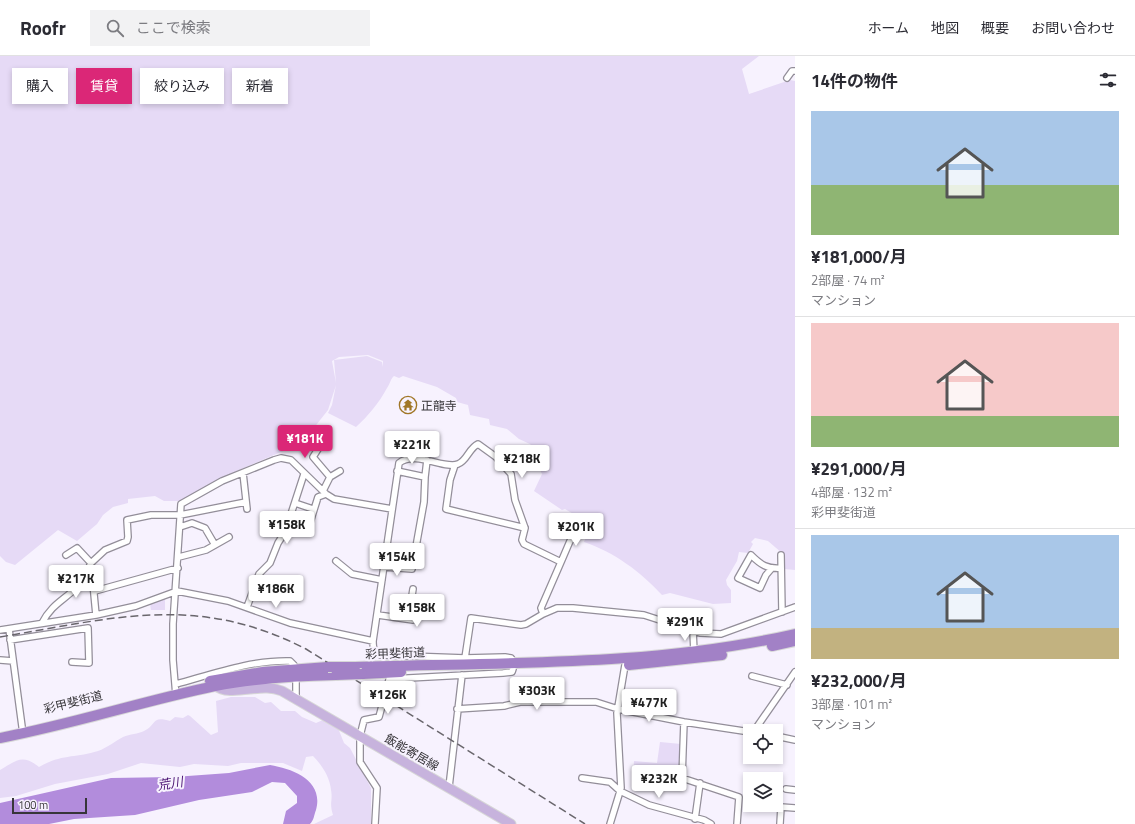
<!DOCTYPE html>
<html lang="ja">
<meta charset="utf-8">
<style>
body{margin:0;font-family:"Titillium Web","Noto Sans JP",sans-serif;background:#f2f2f3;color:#2b2b33;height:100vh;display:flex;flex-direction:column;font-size:15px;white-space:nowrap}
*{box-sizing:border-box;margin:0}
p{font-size:13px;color:#7c7c81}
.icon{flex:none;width:22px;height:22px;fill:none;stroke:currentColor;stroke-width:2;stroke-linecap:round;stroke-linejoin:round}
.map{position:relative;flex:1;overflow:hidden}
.sheet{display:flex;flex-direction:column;background:#fff;width:340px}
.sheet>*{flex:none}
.guide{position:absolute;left:12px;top:12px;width:380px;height:36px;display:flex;gap:8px}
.controls{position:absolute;left:743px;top:668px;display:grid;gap:8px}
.controls a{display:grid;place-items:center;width:40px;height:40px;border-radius:0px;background:#fff;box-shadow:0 2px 6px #0003;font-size:20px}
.scale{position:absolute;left:12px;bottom:10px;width:75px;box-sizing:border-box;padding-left:4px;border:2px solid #373539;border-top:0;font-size:11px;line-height:14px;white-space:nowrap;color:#373539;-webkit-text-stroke:3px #f7f2fe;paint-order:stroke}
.price{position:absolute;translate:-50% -34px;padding:0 9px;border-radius:4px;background:#fff;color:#222;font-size:13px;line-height:26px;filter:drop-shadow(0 1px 2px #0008)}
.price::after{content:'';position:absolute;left:50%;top:24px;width:12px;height:9px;margin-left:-6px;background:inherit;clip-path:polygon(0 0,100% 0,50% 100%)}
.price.current{background:#db2777;color:#fff}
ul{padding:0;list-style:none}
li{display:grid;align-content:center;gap:8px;height:212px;padding:0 16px}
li+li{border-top:1px solid #e1e1e2}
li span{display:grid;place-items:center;height:124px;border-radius:0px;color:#555}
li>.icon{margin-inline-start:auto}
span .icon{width:72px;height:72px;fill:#fffc;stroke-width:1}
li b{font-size:17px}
h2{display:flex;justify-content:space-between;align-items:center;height:48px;padding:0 16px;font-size:17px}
.chip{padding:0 14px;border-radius:0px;background:#fff;box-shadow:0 2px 6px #0003;font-size:14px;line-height:36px}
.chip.current{background:#db2777;color:#fff}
header{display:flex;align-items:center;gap:24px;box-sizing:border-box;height:56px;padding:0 20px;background:#fff;border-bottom:1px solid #e1e1e2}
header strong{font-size:19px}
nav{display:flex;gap:22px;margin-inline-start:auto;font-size:14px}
.search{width:280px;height:36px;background:#f2f2f3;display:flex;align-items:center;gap:10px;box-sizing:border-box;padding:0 14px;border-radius:0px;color:#7c7c81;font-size:15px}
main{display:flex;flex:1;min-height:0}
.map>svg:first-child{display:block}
</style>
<header>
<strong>Roofr</strong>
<div class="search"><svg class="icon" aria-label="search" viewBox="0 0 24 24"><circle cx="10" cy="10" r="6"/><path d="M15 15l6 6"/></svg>ここで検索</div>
<nav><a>ホーム</a><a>地図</a><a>概要</a><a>お問い合わせ</a></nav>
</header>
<main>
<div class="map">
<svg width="795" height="768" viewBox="0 0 795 768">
<rect width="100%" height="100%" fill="#f7f2fe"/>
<path fill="#e6daf6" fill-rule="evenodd" d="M0,0H759L742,13L749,38L790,24L795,25V514L784,513L782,497L768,485L755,482L751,486L753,488L748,497L739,496L737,505L726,524L727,529L731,534V547L713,548L670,537L662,539C641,516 614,496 584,486L588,475L580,462L565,453L562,454L534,435L542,418L536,405L541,400L530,388L519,383L507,373L490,369L489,363L470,359L468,349L457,346L456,342L437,331L403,320L399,322L394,320C391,322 390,328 387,332C379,347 368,360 356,371L328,357L332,349L336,329L328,354L302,387L232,417L180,445H164L155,440L128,443V447L113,451L103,459L97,468L77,485L58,474L15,509L6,506L0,500ZM368,299L383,305V311L382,306L367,300L334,304L336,327L332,305L339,301Z
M161,543H165V554H151L150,548Z
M231,641H255L265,647L271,646L281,655H295L302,661L316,667L323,664L338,672L344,687L350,692L371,732V768H314L333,759C329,746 333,745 331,734C330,721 321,708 313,700L306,701L302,715L283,707H241L228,710L194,708L180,711L141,707L108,718L55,728L16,740L0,742V714C16,705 22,697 39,711C61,698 76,702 98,695C107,692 115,685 123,681C130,678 138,678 144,675C156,670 151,659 170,665L175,661L183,662L188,659L190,660L211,679L218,676L216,645Z
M660,686L681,688L680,723L633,724L634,705L657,707Z"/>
<path fill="#b28cdc" d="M270,709C294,713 324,725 316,754C314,759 314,764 310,768H283L286,755L297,747V740L285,727L272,726L252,736L199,744L135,759L74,763L49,768H0V747L111,722L174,721L229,717Z"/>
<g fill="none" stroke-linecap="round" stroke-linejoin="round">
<defs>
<path id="street" d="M787,22L792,15H795
M325,382L313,401L330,421
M455,409L450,424L446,453L525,472
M397,415L425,421L427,404
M243,417L247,453
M323,435L330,421L340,415
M295,447L313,453
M290,468L308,473L318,441L326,438
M180,471L192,467L205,472L215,489
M781,499L782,556
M179,501L206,494L229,481
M336,505L352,518L382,524
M561,506L570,485L576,480L580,473
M384,511L412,513L424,446L425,421
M772,512L766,519L760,532L738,522L751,499C761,509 767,513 781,512
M95,535L178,512
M247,551L259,518L270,507L278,487L290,468L291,458L304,418
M543,558L541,552L561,506L524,488L522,484L525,472L515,444L511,418L496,401L478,388C469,392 467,405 458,408C445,414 415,394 399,407L373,585C373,593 374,596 381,599L465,602L471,562L521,569L526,568L543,558L557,552H573L644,559L700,577L721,578L795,551
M96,559L136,550L177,535L228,545L290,567L373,585
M378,559L413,564L416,555L411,546L413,533
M42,567C52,548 63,545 77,531C83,524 87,516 91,507L77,492L66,499
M9,573L23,678
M0,574L96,559L91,507L105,494L127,485L128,481L127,464L151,459H180L246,446
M693,575L694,596
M10,584L88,572L89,607L72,606
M465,602L505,601L511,602L514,606
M0,604L13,605
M752,620L787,629
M390,623L503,617L512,616L513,613
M296,624V642
M176,628C213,618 251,604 290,605L294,609
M176,640L173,604V568L181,448L222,425L274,404L281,402L291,404L326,438L334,443L392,453
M457,653L504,650L520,646H596L618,653L684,666L750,676
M684,666L682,722L739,741L737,768
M754,675L795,616
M776,680L795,684
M582,722L610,726L620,735L649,749L704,764L711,768
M449,731L462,619
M786,733L795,734
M695,763L700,727
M375,768L377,732L360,706V680L364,664L379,661L390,620
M610,768L621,732L617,657L625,609
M780,768L781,751L795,752"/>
<path id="primary" d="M215,629C226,640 252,631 267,632C272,632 277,633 282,635L511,768"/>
<path id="highway" d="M772,590L795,585
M629,609L722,599
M355,611C501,606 651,611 795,578
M362,618L401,616
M210,625L263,616L328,611
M0,682C73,668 143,645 215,630C255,622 295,620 336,619"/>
</defs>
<use href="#street" stroke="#938e99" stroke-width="8"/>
<use href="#primary" stroke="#d7d7d7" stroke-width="11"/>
<use href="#highway" stroke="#d7d7d7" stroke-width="12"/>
<use href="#street" stroke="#fff" stroke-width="5.5"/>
<use href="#primary" stroke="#c7b3dd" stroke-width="9"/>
<use href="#highway" stroke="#a281c6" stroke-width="10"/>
<path stroke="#69666c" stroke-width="1.5" stroke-dasharray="8 4" stroke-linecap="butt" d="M0,581C114,562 197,537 306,593L585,768"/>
<defs>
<path id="highway-bridge" d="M328,611H355
M336,619L362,618"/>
</defs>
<use href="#highway-bridge" stroke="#d7d7d7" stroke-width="12" stroke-linecap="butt"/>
<use href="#highway-bridge" stroke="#a281c6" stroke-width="10"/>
</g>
<defs>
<symbol id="temple-ring" viewBox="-11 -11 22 22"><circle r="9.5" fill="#f7f2fe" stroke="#a07626" stroke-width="1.5"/><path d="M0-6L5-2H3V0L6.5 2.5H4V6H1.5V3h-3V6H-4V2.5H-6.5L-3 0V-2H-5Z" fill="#a07626"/></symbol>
</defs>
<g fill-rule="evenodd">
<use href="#temple-ring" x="398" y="339" width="20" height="20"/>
</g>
<g text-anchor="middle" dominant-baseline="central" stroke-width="4" stroke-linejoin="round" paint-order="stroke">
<g font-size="12" fill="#373539" stroke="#f7f2fe" text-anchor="start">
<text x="421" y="349">正龍寺</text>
</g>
<g font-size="12" fill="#373539" stroke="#f7f2fe">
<text transform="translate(395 597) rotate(-2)">彩甲斐街道</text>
<text transform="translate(73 646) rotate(-14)">彩甲斐街道</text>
<text transform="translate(412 696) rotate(30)">飯能寄居線</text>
</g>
<g font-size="13" font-style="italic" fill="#4b1473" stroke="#f7f2fe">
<text transform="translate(170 727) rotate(-9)">荒川</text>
</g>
</g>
</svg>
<div class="controls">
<a><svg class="icon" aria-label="locate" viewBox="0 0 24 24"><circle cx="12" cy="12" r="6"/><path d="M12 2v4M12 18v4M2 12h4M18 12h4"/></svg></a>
<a><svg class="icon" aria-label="layers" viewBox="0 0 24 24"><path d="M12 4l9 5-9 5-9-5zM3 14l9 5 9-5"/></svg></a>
</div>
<div class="scale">100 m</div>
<b class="price current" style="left:305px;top:403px">¥181K</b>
<b class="price" style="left:412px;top:409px">¥221K</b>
<b class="price" style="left:522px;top:423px">¥218K</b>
<b class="price" style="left:287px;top:489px">¥158K</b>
<b class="price" style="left:576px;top:491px">¥201K</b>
<b class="price" style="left:397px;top:521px">¥154K</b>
<b class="price" style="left:76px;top:543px">¥217K</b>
<b class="price" style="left:276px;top:553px">¥186K</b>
<b class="price" style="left:417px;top:572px">¥158K</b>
<b class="price" style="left:685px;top:586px">¥291K</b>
<b class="price" style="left:537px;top:655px">¥303K</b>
<b class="price" style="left:388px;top:659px">¥126K</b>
<b class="price" style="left:649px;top:667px">¥477K</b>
<b class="price" style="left:659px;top:743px">¥232K</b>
<div class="guide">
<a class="chip">購入</a>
<a class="chip current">賃貸</a>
<a class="chip">絞り込み</a>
<a class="chip">新着</a>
</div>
</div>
<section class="sheet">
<h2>14件の物件<svg class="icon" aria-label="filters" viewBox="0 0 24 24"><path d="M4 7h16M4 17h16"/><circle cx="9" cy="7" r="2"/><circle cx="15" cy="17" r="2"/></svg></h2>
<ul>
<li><span style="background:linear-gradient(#a9c7e8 60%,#8fb573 0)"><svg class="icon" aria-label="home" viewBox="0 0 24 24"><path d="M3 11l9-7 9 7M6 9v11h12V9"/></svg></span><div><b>¥181,000/月</b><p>2部屋 · 74 m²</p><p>マンション</p></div></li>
<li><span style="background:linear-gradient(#f6c9c9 75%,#8fb573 0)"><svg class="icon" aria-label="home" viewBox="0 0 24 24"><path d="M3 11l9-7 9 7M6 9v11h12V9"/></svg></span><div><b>¥291,000/月</b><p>4部屋 · 132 m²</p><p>彩甲斐街道</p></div></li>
<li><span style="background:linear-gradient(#a9c7e8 75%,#c2b280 0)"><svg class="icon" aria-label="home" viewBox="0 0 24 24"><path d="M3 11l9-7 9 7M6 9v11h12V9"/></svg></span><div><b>¥232,000/月</b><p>3部屋 · 101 m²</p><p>マンション</p></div></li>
</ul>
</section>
</main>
